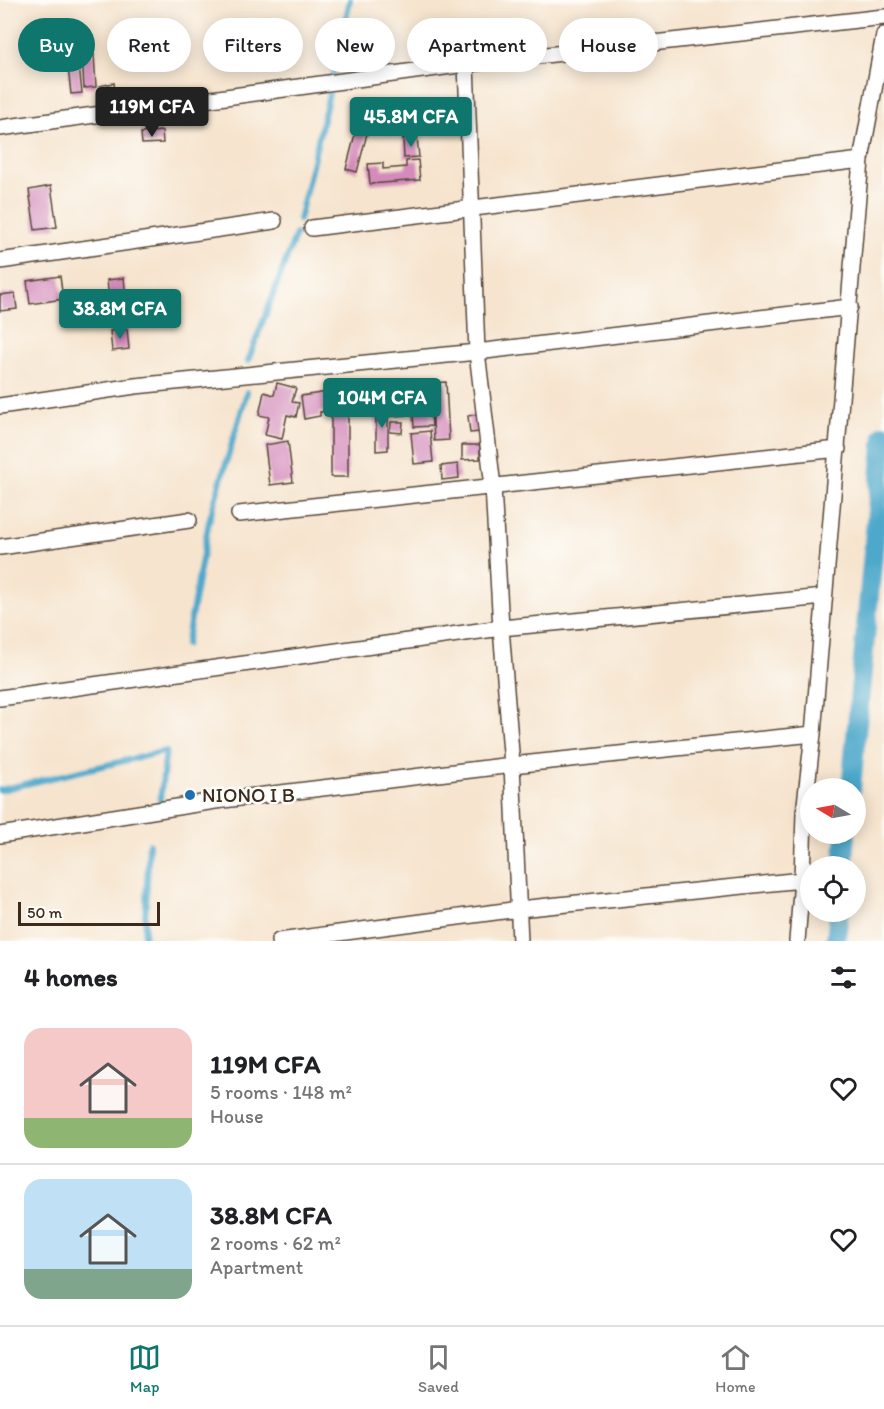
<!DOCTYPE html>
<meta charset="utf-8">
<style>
body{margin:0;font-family:Itim,sans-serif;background:#f2f2f2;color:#202124;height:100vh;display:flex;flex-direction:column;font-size:22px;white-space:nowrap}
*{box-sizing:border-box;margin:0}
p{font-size:20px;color:#757577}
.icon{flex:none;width:33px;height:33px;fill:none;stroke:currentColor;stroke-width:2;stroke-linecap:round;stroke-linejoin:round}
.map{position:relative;height:941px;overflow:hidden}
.sheet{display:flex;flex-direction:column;background:#fff;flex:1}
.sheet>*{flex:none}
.banner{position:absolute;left:18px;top:18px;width:849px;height:54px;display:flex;gap:12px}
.needle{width:39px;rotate:280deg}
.fabs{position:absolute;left:800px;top:778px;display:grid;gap:12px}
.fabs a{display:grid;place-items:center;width:66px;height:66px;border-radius:50%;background:#fff;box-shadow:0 3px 15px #0003;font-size:30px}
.scale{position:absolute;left:18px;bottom:15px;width:142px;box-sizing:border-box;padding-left:6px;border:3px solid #3b2a1e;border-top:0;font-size:16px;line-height:21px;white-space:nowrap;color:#3b2a1e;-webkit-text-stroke:4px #fdfcf7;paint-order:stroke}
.price{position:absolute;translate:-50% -51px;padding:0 14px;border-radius:6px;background:#0f766e;color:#fff;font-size:20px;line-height:39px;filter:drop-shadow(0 2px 3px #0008)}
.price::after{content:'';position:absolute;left:50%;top:36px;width:18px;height:14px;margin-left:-9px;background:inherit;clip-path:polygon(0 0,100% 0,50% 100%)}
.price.selected{background:#222;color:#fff}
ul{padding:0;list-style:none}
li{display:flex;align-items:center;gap:18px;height:150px;padding:0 24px}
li+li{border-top:2px solid #e0e0e0}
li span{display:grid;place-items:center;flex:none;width:168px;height:120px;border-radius:18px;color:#555}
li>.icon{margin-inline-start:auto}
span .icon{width:72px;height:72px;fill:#fffc;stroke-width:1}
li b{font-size:26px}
h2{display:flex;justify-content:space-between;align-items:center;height:72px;padding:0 24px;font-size:26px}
.chip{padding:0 21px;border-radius:27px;background:#fff;box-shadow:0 3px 15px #0003;font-size:21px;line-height:54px}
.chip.selected{background:#0f766e;color:#fff}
.tab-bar{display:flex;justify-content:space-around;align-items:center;height:84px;border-top:2px solid #e0e0e0;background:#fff;font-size:16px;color:#757577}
.tab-bar a{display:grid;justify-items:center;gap:3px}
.tab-bar .selected{color:#0f766e}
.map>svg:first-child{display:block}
</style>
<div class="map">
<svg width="884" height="941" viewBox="0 0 884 941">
<rect width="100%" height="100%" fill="#fdfcf7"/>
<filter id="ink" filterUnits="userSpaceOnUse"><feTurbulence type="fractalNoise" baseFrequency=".0167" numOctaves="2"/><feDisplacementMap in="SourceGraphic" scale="12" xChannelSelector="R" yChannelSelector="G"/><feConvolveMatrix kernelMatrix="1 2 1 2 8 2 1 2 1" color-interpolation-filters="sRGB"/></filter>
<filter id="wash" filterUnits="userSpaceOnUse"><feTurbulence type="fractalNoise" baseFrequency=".008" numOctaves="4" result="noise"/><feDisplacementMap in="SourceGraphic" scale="24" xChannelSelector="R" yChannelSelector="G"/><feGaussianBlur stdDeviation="1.35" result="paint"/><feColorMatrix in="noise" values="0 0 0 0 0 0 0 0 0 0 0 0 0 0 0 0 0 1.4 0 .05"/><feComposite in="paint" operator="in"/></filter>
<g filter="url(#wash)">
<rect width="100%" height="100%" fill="#f6e4ce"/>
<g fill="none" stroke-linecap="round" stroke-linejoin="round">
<path stroke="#4ea8cb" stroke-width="6" d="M333,77L350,0
M299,220L329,94
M248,361L296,234
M186,645L209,521L247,392
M0,790L166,751L160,801
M144,941L149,844"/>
<path stroke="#4ea8cb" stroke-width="20" d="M851,789L884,435
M843,867L846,834
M836,941L839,912"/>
</g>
<g id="blocks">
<path fill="#d48bbc" d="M94,54L96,87L84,88L82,55Z
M79,66L82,93L71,94L68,67Z
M114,83L115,92L100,94L99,86Z
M413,104L416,132L405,134L401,106Z
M358,123L369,126L357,172L346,169Z
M162,131L163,143L142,144L141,133Z
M417,137L419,157L404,158L403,138Z
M418,160L420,180L370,184L368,164L383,163V169L406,167V161Z
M51,186L57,227L35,230L29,190Z
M60,276L63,299L30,304L27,281Z
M124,278L126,298L109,300L107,280Z
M15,293L17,309L0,311V295Z
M127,329L129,349L112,351L110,331Z
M429,382L432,426L414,427L411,390H404L406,415L392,416L390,384Z
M446,382L449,440L434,441L431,383Z
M277,383L296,388L292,402L299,403L296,417L287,415L282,439L265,435L269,417L259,415L264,392L274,395Z
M341,390L344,409L320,412V416L304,419L301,396Z
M376,408H388V450L376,451Z
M477,414L480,432L470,433L468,416Z
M331,415H348V477H331Z
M391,422H403L402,433L390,432Z
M430,431L433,462L414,464L411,433Z
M288,441L293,482L270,485L265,445Z
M462,445H480V459L462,460Z
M458,464L459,478L442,480L441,466Z"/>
</g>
</g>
<g filter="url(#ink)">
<use href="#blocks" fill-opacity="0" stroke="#574638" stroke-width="1.5"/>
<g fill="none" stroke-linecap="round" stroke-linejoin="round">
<defs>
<path id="minor" d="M466,64L477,352L493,487L501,628L512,765L520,941
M0,128L466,64L884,17
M312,228L861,160
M0,261L274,221
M0,406L135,386L477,352L850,307
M239,514L838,449
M0,547L189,520
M0,698L501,628L824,597
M0,835L215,801L512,765L813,734
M279,941L519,909L802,880
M797,941L802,880L804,813L813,734L861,160L884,35"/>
</defs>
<use href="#minor" stroke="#574638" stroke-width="18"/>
<use href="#minor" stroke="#fff" stroke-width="15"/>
</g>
</g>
<circle fill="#1f6fb2" stroke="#fdfcf7" stroke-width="2" cx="190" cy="795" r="6"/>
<g text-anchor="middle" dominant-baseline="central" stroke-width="5" stroke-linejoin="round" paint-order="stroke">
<g font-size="20" fill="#3b2a1e" stroke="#fdfcf7" text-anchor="start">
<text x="202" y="795">NIONO I B</text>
</g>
</g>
</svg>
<div class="fabs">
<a><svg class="needle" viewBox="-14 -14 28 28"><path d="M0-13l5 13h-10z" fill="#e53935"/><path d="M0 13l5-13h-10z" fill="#757577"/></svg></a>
<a><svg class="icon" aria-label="locate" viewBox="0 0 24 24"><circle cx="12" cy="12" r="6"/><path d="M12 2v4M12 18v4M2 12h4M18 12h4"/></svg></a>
</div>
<div class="scale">50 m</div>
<b class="price selected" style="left:152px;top:138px">119M CFA</b>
<b class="price" style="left:411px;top:148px">45.8M CFA</b>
<b class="price" style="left:120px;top:340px">38.8M CFA</b>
<b class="price" style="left:382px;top:429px">104M CFA</b>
<div class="banner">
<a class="chip selected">Buy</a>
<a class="chip">Rent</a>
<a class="chip">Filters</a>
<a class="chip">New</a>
<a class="chip">Apartment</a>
<a class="chip">House</a>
</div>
</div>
<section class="sheet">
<h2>4 homes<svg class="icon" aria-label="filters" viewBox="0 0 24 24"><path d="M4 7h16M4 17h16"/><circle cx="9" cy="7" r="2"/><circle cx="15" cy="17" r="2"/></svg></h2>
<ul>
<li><span style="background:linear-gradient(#f6c9c9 75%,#8fb573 0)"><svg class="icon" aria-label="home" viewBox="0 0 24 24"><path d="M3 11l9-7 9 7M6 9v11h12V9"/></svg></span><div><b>119M CFA</b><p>5 rooms · 148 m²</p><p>House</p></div><svg class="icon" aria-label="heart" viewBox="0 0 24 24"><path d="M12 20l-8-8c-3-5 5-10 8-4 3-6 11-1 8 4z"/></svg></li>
<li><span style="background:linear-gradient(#bfe0f5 75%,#7fa58c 0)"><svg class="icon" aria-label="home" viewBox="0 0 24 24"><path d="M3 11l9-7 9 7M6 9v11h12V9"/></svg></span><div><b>38.8M CFA</b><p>2 rooms · 62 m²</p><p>Apartment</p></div><svg class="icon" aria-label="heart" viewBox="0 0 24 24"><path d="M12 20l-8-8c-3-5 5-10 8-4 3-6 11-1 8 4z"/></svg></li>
</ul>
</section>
<nav class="tab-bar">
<a class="selected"><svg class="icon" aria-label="map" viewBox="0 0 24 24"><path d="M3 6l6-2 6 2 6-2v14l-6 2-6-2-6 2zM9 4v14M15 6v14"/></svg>Map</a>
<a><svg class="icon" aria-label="saved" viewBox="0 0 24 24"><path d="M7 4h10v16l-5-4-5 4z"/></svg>Saved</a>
<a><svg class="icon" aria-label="home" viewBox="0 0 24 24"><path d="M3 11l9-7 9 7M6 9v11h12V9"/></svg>Home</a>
</nav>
